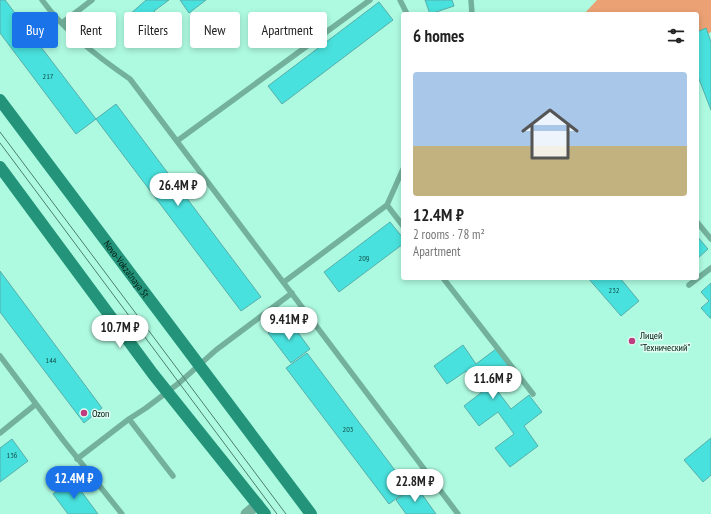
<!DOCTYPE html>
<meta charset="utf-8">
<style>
body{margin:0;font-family:"PT Sans Narrow",sans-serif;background:#f6f6f6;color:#222;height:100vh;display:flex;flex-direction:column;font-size:15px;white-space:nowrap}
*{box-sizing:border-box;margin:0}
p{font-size:13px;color:#767676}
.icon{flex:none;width:22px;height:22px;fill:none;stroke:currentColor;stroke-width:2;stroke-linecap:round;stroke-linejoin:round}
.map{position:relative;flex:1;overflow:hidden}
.sheet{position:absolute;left:401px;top:12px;width:298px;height:268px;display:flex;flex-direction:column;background:#fff;border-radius:4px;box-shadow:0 2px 6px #0003}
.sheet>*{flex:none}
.guide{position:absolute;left:12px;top:12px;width:329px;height:36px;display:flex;gap:8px}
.price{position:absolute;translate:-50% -34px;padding:0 9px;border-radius:14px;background:#fff;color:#222;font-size:13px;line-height:26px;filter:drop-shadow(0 1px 2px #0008)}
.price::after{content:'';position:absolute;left:50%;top:24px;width:12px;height:9px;margin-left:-6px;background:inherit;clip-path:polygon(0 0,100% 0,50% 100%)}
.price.active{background:#1a73e8;color:#fff}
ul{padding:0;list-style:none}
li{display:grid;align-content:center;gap:8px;height:212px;padding:0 12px}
li span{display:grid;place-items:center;height:124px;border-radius:4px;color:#555}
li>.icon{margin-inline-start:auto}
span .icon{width:72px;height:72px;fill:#fffc;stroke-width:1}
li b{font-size:17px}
h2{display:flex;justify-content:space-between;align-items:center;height:48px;padding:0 12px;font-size:17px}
.chip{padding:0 14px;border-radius:4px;background:#fff;box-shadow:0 2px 6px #0003;font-size:14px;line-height:36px}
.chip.active{background:#1a73e8;color:#fff}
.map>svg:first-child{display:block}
</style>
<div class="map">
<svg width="711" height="514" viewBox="0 0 711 514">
<rect width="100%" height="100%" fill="#aefae1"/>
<path fill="#eba174" d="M597,0H711V32L697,39V14H584Z"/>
<path fill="#49e1dd" stroke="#58aeaa" d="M0,0H5L96,119L76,134L0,33Z
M146,0H169L154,11L168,29L150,43L129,15Z
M180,0H206L189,13Z
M425,0H452L454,6L430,14Z
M379,2L393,20L282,104L268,86Z
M706,28L711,42V110L697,74V32Z
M116,104L261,297L241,311L96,119Z
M390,222L403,238V244L339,292L324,272Z
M697,236L708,249L697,259Z
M0,271L102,408L84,423L0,312Z
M588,278H620L639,301L621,316Z
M711,283V318H710L701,308L709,301L701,292Z
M288,319L310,349L291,363L268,333Z
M463,345L476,364L496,349L509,367L490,381L511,409L529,395L542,412L524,426L538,446L510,467L495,448L514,434L498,412L479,426L464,406L482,392L466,371L447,384L434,366Z
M307,353L409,489L389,504L286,368Z
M711,438V475L703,482L684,460Z
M12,439L28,461L0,482V448Z
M73,480L98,514H68L53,494Z
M416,486L436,514H406L396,500Z"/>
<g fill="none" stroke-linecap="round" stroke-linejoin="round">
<path stroke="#73b19d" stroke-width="5.5" d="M42,0C65,32 98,57 130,79L458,514
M400,0L407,14
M471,0L472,14
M62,23L92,0
M177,141L370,0
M387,205L403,226
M697,222L711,239
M443,278L533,394
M284,282L387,205L403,169
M689,285L711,268
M0,356L63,440L122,514
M129,419L173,476
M0,433L36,404
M77,459L129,419L146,408L179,383L216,350L292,293"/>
<path stroke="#73b19d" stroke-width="11" d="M246,514L258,504"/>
<g stroke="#239479" stroke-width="12">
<path id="s1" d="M0,100L311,514"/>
<path d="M0,167L153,374L265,514"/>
</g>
<path stroke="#4d7e6e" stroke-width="1" d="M0,132L286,514
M0,143L277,514"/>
</g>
<g fill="#c03c81" stroke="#e0fdf2" stroke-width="1.5">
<circle cx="632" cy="341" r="4"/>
<circle cx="84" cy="413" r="4"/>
</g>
<g text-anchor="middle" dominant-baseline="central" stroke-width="3" stroke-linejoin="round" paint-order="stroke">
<g font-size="8" fill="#124c46">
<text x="48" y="76">217</text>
<text x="364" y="258">209</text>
<text x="614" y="290">232</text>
<text x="51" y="360">144</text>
<text x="348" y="429">203</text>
<text x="12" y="455">136</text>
</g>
<g font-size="10" fill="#001b13" stroke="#e0fdf2">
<text stroke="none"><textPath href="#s1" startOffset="211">Novo-Vokzalnaya St</textPath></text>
</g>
<g font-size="10" fill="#001b13" stroke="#e0fdf2" text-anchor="start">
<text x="640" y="335">Лицей<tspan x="640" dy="12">"Технический"</tspan></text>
<text x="92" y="413">Ozon</text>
</g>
</g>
</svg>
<b class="price" style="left:178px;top:207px">26.4M ₽</b>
<b class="price" style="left:289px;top:341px">9.41M ₽</b>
<b class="price" style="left:120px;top:349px">10.7M ₽</b>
<b class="price" style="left:493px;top:400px">11.6M ₽</b>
<b class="price active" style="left:74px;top:500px">12.4M ₽</b>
<b class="price" style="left:415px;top:503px">22.8M ₽</b>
<div class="guide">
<a class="chip active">Buy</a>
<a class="chip">Rent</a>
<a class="chip">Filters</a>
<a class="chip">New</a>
<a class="chip">Apartment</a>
</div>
<section class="sheet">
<h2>6 homes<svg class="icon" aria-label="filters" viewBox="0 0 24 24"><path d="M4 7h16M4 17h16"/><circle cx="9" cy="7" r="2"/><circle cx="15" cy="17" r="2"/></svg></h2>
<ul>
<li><span style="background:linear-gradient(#a9c7e8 60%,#c2b280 0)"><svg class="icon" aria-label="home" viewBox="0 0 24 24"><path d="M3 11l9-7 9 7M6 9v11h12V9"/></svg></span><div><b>12.4M ₽</b><p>2 rooms · 78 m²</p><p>Apartment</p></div></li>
</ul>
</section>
</div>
